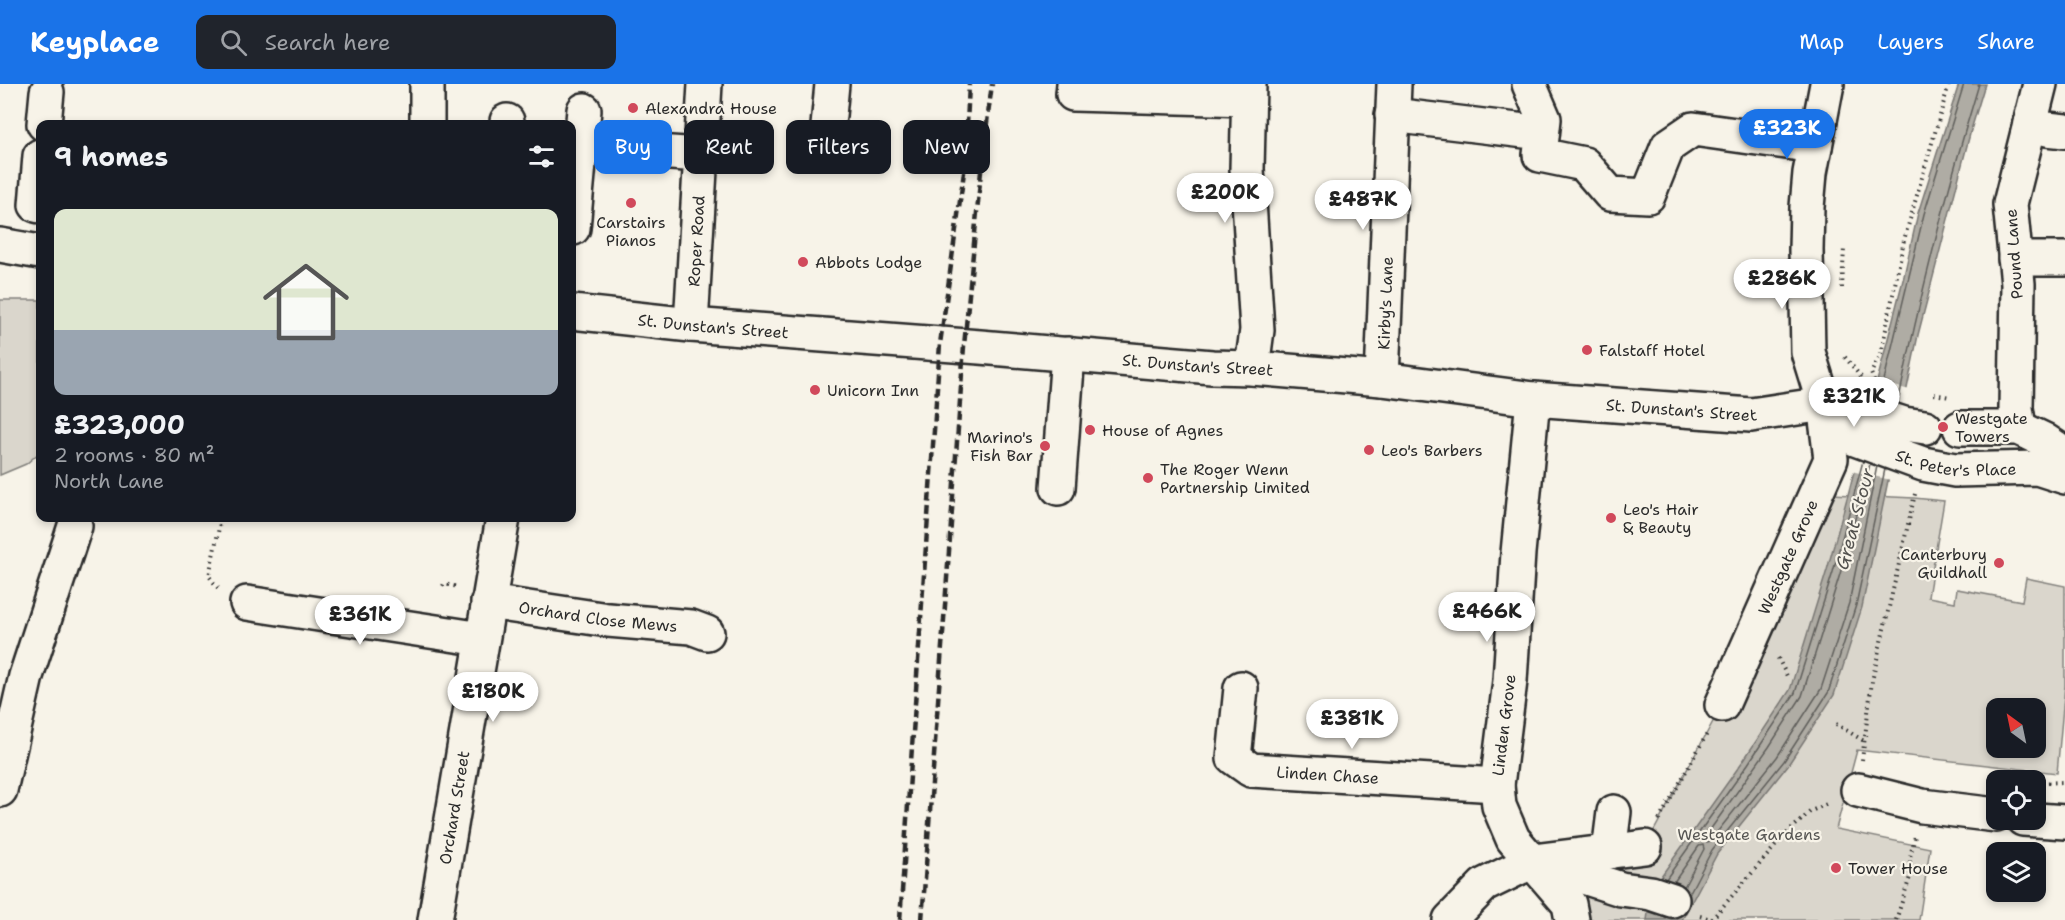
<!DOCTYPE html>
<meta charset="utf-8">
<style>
body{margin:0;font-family:"Shantell Sans",sans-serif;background:#20242c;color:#f1f3f6;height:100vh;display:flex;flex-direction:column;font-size:22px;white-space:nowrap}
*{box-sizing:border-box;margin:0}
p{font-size:20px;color:#9ea1a6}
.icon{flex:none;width:33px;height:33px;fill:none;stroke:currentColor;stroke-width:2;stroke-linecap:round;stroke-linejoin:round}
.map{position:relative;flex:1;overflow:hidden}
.sheet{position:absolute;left:36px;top:36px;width:540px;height:402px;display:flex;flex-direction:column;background:#171b24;border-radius:12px;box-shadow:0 3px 9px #0003}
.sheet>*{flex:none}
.hud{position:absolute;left:594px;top:36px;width:570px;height:54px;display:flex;gap:12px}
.needle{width:39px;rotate:327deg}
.tools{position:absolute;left:1986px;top:614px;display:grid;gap:12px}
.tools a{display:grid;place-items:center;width:60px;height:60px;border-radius:12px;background:#171b24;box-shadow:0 3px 9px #0003;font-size:30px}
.price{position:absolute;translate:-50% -51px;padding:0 14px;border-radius:21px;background:#fff;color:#222;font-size:20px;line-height:39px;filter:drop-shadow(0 2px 3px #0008)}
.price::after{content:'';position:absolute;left:50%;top:36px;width:18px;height:14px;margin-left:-9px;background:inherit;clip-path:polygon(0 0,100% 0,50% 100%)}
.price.active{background:#1a73e8;color:#fff}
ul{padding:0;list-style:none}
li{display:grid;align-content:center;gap:12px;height:318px;padding:0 18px}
li span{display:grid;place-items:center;height:186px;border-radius:12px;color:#555}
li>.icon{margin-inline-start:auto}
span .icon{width:108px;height:108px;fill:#fffc;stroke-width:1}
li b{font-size:26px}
h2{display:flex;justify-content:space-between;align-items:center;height:72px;padding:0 18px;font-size:26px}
.tag{padding:0 21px;border-radius:12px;background:#171b24;box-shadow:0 3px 9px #0003;font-size:21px;line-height:54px}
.tag.active{background:#1a73e8;color:#fff}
header{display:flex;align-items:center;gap:36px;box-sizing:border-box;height:84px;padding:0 30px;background:#1a73e8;color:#fff}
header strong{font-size:28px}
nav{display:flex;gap:33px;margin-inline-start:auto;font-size:21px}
.search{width:420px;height:54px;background:#20242c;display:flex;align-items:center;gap:15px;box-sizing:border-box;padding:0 21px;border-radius:12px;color:#9ea1a6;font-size:22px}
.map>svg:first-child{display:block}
</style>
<header>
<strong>Keyplace</strong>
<div class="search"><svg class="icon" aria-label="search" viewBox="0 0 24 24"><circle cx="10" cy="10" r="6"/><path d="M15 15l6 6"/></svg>Search here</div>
<nav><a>Map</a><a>Layers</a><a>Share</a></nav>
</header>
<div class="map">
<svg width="2065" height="836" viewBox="0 0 2065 836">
<rect width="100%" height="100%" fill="#f7f3e8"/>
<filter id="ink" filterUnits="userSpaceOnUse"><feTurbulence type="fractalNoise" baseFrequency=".0167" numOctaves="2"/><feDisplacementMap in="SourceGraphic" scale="12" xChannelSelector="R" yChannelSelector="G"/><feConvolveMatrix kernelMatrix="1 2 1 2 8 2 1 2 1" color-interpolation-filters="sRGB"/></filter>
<g filter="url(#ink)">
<path fill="#dad6cc" stroke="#82807c" stroke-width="1.5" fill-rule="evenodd" d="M0,216H40V368L26,380L0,391Z
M1831,410L1914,414L1944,417L1928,513L1955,518L1957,505L2022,517L2026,494L2065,502V601L2057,689L1857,666L1836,745L1930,764L1919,836H1572L1569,820L1609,768L1645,763L1722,621ZM1996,624H2036V663H1996Z"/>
<path fill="#afaca4" stroke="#7a7874" stroke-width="1.5" d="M1959,0H1985L1971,46L1918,251L1862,523L1834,611L1788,681L1717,770L1682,836H1647L1651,809L1659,795L1743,677L1790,606L1827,486L1849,407L1904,192L1918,129Z"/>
<path fill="#f7f3e8" d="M1874,297L1910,306L1891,396L1851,387L1867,328L1875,305Z"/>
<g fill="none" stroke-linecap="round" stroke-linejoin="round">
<path stroke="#605f5b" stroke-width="1.5" d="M1880,313L1924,130L1964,0
M1898,319C1920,212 1947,105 1979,0
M1870,380L1840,490L1802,612L1769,663L1705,753L1707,758L1710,757L1777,673L1821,605L1849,519L1877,382
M1666,795L1748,680L1795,609L1833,488L1863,377
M1674,798L1699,762L1703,761L1704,765L1684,803
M1689,810L1712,766L1784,677L1828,609L1856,521L1885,385"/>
<defs>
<g id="minor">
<path d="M1074,0L1073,10L1248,15"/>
<path d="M1529,0L1544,35L1540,71L1584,80L1610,110L1648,112L1668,62L1693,45L1815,62"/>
<path d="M1392,31L1525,47"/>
<path d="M2030,39L2047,45L2065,47"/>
<path d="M44,40L47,8"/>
<path d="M427,40V0"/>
<path d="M507,40V37"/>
<path d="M828,42L832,0"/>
<path d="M581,63L701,71"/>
<path d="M40,72L36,121L40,122"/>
<path d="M572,144H573L584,26"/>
<path d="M2015,175H2065"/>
<path id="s1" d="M691,241L705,0"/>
<path id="s2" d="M1382,295L1394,0"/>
<path d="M1533,315L1518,469L1510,597L1497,701L1499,722L1513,755L1569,820L1572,836"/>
<path d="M2019,344L2016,324L2018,200L2010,120L2040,0"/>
<path d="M1058,404L1068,270"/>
<path id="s3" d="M488,518L608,536L691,543L707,549"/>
<path d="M247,519L482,555"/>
<path id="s4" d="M1241,604L1234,674L1251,686L1497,701"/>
<path id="s5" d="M1722,621L1831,375L1824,320L1808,268L1806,166L1807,123L1810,89L1827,0"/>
<path d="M0,706L26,592L75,442"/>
<path d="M1858,706L1922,722L1996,731"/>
<path d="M2023,735L2065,738"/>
<path d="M1609,768L1614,728"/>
<path d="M1546,781L1621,805L1651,809L1672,816"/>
<path id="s6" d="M435,836L503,434"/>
<path d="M1450,836L1484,801L1533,777L1645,763"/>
</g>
<g id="major">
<path d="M1249,0L1247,85L1257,246L1252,284"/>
<path d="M0,161L40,168"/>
<path id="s7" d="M572,228L691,241L980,263L1212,283L1252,284L1382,295L1533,315L1751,331L1824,320L1867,328L1904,340L1925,343"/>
<path id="s8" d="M1824,320L1855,355L1923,380L1955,386L2037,384L2065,393"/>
<path d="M1960,344H2019L2044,356L2065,370"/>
</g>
</defs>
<use href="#minor" stroke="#2b2b2b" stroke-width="38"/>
<use href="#major" stroke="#2b2b2b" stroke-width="38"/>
<path stroke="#2b2b2b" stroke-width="4" stroke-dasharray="1.5 4.5" stroke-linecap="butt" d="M1842,204L1844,164
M1845,273L1861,293
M1874,297L1871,289L1881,270L1904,156L1949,0
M1934,310L1950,313
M443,502L444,500L458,503
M218,504L209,492L221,434
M1778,574L1787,592
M1836,640L1864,657
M1862,676L1872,597L1915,410
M2036,699L2065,698
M1659,736L1708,648
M1700,832L1712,835L1784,752L1811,727L1829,719
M1896,836L1910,793V773L1915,752"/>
<use href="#minor" stroke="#f7f3e8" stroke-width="33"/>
<use href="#major" stroke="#f7f3e8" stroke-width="33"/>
<path stroke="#2b2b2b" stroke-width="4.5" stroke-dasharray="9 4.5" stroke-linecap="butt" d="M900,836L940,260L965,81L969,0
M922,836L964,262L982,77L992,0"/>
</g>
</g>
<g fill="#d1495b" stroke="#f7f3e8" stroke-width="2">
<circle cx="633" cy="24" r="6"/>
<circle cx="631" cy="119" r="6"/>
<circle cx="803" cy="178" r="6"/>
<circle cx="1587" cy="266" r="6"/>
<circle cx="815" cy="306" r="6"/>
<circle cx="1943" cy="343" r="6"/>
<circle cx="1090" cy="346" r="6"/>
<circle cx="1045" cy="362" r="6"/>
<circle cx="1369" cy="366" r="6"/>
<circle cx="1148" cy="394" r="6"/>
<circle cx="1611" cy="434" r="6"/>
<circle cx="1999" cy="479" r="6"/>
<circle cx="1836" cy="784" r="6"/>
</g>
<g text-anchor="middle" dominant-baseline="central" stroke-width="4.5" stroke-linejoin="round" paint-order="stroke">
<g font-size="16" fill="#2b2b2b" stroke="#f7f3e8" text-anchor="start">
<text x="645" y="24">Alexandra House</text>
<text x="631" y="138" text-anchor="middle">Carstairs<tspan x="631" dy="18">Pianos</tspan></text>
<text x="815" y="178">Abbots Lodge</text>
<text x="1599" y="266">Falstaff Hotel</text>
<text x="827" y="306">Unicorn Inn</text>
<text x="1955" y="334">Westgate<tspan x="1955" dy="18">Towers</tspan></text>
<text x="1102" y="346">House of Agnes</text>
<text x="1033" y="353" text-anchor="end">Marino's<tspan x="1033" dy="18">Fish Bar</tspan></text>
<text x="1381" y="366">Leo's Barbers</text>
<text x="1160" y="385">The Roger Wenn<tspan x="1160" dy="18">Partnership Limited</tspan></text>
<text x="1623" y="425">Leo's Hair<tspan x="1623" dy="18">&amp; Beauty</tspan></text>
<text x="1987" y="470" text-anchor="end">Canterbury<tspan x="1987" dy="18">Guildhall</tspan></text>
<text x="1848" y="784">Tower House</text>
</g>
<g font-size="16" fill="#2b2b2b" stroke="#f7f3e8">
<text stroke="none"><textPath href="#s1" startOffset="84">Roper Road</textPath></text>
<text transform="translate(2014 170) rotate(-94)">Pound Lane</text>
<text stroke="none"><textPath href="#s2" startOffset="76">Kirby's Lane</textPath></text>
<text stroke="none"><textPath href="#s7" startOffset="142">St. Dunstan's Street</textPath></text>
<text stroke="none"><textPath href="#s7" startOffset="628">St. Dunstan's Street</textPath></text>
<text stroke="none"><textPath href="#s7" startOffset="1114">St. Dunstan's Street</textPath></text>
<text stroke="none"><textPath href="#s8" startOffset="152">St. Peter's Place</textPath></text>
<text stroke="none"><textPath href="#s5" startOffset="162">Westgate Grove</textPath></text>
<text stroke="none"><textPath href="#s3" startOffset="111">Orchard Close Mews</textPath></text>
<text transform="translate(1504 641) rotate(-83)">Linden Grove</text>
<text stroke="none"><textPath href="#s4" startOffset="168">Linden Chase</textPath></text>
<text stroke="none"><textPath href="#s6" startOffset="114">Orchard Street</textPath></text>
</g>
<g font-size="16" fill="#575653" stroke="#f7f3e8">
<text x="1749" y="750">Westgate Gardens</text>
</g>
<g font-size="18" font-style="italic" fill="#53524f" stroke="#f7f3e8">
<text transform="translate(1855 435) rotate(-75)">Great Stour</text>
</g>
</g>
</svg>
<div class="tools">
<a><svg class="needle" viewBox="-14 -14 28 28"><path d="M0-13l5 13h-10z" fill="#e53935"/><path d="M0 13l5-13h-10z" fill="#9ea1a6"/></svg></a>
<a><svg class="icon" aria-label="locate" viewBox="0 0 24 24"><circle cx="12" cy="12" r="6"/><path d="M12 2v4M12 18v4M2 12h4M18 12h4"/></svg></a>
<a><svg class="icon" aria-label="layers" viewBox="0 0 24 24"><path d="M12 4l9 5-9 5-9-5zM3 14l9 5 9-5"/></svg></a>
</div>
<b class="price active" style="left:1787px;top:76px">£323K</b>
<b class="price" style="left:1225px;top:140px">£200K</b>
<b class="price" style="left:1363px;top:147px">£487K</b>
<b class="price" style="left:1782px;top:226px">£286K</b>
<b class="price" style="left:1854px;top:344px">£321K</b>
<b class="price" style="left:1487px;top:559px">£466K</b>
<b class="price" style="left:360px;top:562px">£361K</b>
<b class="price" style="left:493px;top:639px">£180K</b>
<b class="price" style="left:1352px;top:666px">£381K</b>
<div class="hud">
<a class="tag active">Buy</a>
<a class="tag">Rent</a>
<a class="tag">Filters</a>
<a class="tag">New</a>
</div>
<section class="sheet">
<h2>9 homes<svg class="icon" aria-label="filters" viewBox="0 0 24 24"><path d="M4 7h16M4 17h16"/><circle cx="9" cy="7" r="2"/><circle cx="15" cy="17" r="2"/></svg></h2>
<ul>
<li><span style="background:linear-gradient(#dfe7d0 65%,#9aa5b1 0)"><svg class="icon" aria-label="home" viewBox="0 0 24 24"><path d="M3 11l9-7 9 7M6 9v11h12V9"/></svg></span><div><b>£323,000</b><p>2 rooms · 80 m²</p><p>North Lane</p></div></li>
</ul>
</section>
</div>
